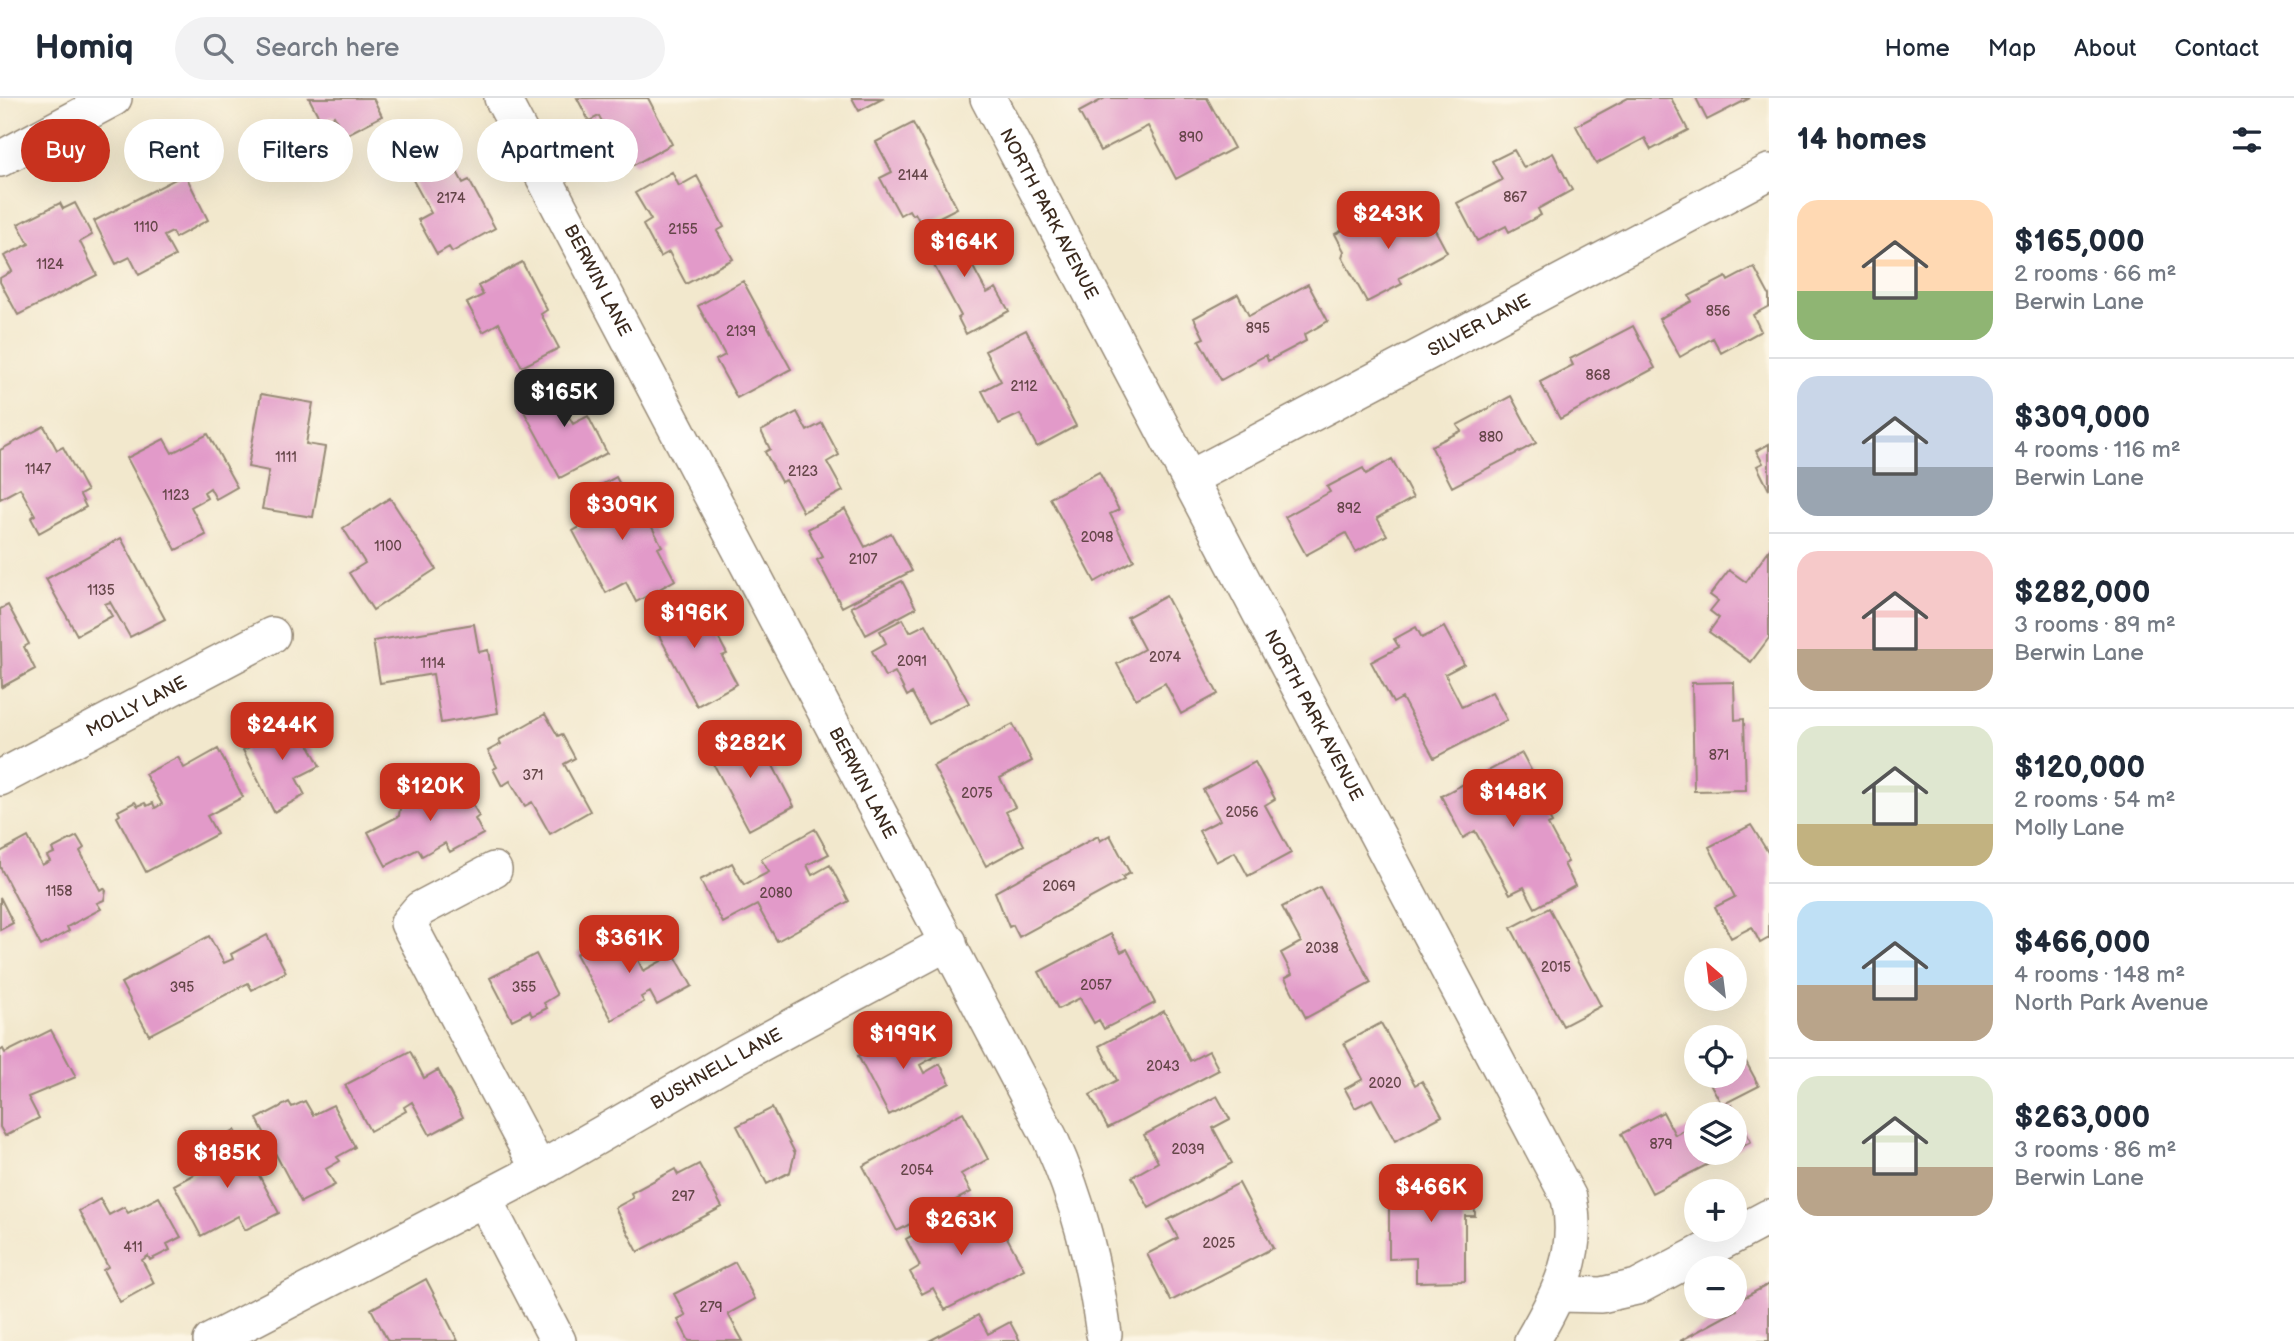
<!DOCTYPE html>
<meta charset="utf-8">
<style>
body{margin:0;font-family:"Balsamiq Sans",sans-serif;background:#f2f2f3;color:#1f2937;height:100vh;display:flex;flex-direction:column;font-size:26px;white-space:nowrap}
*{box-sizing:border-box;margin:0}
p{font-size:23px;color:#747a83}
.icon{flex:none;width:38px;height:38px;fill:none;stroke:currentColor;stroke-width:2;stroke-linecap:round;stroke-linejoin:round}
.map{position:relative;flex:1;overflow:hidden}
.sheet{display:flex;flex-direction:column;background:#fff;width:525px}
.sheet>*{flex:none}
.top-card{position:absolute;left:21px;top:21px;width:665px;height:63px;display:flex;gap:14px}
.needle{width:46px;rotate:332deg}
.buttons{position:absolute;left:1684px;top:850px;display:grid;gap:14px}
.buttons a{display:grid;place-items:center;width:63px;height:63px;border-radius:50%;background:#fff;box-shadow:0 7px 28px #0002;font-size:35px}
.price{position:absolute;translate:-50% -60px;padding:0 16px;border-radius:14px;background:#c8321e;color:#fff;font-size:23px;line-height:46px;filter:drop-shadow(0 2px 4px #0008)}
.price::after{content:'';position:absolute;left:50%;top:42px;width:21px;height:16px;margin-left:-10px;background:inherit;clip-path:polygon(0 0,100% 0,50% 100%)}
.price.current{background:#222;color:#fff}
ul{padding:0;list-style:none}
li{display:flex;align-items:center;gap:21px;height:175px;padding:0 28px}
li+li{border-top:2px solid #e0e1e3}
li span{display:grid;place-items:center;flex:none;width:196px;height:140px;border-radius:21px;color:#555}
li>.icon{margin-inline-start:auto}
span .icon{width:84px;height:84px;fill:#fffc;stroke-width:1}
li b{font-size:30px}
h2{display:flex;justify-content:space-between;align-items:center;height:84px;padding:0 28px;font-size:30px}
.chip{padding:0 24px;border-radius:32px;background:#fff;box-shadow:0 7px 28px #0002;font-size:24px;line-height:63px}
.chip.current{background:#c8321e;color:#fff}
header{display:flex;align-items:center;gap:42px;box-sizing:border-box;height:98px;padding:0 35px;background:#fff;border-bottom:2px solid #e0e1e3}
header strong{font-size:33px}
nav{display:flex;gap:38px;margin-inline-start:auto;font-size:24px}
.search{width:490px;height:63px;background:#f2f2f3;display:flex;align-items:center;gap:18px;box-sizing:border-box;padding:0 24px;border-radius:38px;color:#747a83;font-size:26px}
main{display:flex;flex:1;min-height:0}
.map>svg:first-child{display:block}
</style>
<header>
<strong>Homiq</strong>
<div class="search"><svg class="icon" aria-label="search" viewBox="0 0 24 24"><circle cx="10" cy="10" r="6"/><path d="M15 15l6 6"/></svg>Search here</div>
<nav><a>Home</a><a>Map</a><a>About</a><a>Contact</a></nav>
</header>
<main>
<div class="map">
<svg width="1769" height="1243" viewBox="0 0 1769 1243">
<rect width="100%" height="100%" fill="#fcf5e5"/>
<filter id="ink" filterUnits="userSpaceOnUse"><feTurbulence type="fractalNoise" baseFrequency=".0143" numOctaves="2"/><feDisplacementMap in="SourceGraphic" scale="14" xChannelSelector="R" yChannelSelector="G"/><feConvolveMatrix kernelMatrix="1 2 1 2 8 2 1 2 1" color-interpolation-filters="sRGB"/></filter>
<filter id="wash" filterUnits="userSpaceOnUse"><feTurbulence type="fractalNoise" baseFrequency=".00686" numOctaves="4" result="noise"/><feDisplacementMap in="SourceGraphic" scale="28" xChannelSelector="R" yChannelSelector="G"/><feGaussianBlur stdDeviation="1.57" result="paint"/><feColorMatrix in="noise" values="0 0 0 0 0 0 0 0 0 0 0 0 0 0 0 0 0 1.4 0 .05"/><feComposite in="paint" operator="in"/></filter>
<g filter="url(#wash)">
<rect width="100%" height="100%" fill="#f2e8cd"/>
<g id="blocks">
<path fill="#e29ac9" d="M309,0H373L382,18L344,38L334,18L322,25Z
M577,0H648L672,46L634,67L617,34L610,38L599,18L589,23Z
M852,0H884L859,13Z
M1105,0H1207L1234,50L1176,81L1148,28L1100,53L1079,14Z
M1628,0H1671L1688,32L1651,52L1645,40L1596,66L1576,28Z
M1696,0H1750L1707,22Z
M913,25L957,110L922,128L915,115L912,117L909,112L900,117L880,80L892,74L876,44Z
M1514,52L1524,70L1553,55L1572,92L1538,111L1541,117L1509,134L1506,128L1477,143L1457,105L1502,82L1492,63Z
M446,53L463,85L469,82L495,130L452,154L449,149L437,156L418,122L431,115L408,73Z
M672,74L679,88L697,78L724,129L717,133L733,161L686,186L669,154L660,159L643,127L651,122L635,95Z
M185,76L208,122L175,140L172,134L164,138L175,158L139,177L130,159L116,166L94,123Z
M60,105L63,111L75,105L92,137L80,144L97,177L18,217L0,184V180L12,173L4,158L29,146L18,126Z
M1382,112L1392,130L1425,113L1447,154L1399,180L1402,186L1367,204L1342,159L1344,153L1335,136Z
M966,125L978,147L965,154L987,195L996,190L1009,213L966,236L958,220L961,218L923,147Z
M522,164L547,212L541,216L559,250L522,269L499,225L483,234L467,205L483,197L478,188Z
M1754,169L1769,197V208L1753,217L1761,233L1721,255L1713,240L1680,259L1659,221L1692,203L1689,198L1726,179L1728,183Z
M743,183L791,271L737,300L716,262L725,257L698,208Z
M1308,186L1328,223L1304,237L1306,243L1268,263L1266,257L1221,282L1199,242L1204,240L1194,220L1238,196L1249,218Z
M1633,228L1655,270L1560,321L1540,284L1573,267L1570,261Z
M1026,232L1076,328L1037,349L1020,316L999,326L982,293L1001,283L985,253Z
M574,280L587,304L567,315L573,326L588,318L607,355L560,380L521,308Z
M261,296L313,305L306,346L325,349L313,419L262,411L269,373L248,369Z
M1511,298L1536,345L1452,389L1431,348L1461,333L1457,327Z
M797,314L807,333L822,325L839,357L827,364L843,393L803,414L786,382L781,384L765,354L770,351L761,333Z
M44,328L57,352L63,349L87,393L80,397L86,409L39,435L31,420L35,417L20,390L0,401V352Z
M208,336L237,389L216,401L210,390L204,394L207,400L191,409L206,437L176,452L127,360L164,341L172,355Z
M1769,346V392L1757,368L1763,365L1756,353Z
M1392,361L1413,400L1377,420L1387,437L1356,454L1346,435L1306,457L1285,419L1330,394L1327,389L1363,370L1366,376Z
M1099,374L1119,412L1110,416L1134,462L1095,484L1050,400Z
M616,379L624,394L631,390L662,448L658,450L675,482L636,504L626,484L606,495L573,433L592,422L588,414L592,412L584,396Z
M390,400L436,471L373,512L349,475L365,465L343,430Z
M845,411L865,449L891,435L912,473L842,509L817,462L823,459L808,431Z
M121,440L165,521L130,539L110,504L105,506L112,518L77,537L46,481Z
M1769,452V540L1751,564L1709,534L1719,520L1710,513L1718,503L1710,497L1729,472L1746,484Z
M902,483L916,510L866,537L851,509Z
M690,498L705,527L710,524L727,556L722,558L737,586L697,608L649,519Z
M1166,498L1218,596L1181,616L1165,585L1136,601L1117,566L1144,551L1127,519Z
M8,507L29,546L24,549L35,571L2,589L0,511Z
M903,521L910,534L926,526L969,605L929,626L912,595L907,598L895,574L885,579L872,553L886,545L880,533Z
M474,526L479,554L488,552L498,615L441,625L433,576L380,585L373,543Z
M1416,529L1422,540L1444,529L1464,566L1445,576L1462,609L1492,594L1507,622L1434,660L1402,600L1393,605L1371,564L1399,549L1394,541Z
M1734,584L1735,622L1744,621L1746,692L1694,693L1692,585Z
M545,616L558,638L562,636L575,660L564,666L590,713L550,736L532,704L525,708L510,683L502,688L493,671L497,669L488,653L501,646L499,642Z
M293,617L320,668L296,680L305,697L274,714L243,652L258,645L255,641L275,631L273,627Z
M1013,626L1032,663L1000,680L1015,709L1006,714L1024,747L986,768L933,668Z
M744,631L760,662L768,658L794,708L749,732L706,652Z
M218,651L243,699L207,718L217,736L146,774L117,719L120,717L118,713L135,704L138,708L145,705L147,708L153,705L155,710L162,706L145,676L178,659L184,670Z
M1522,655L1540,689L1534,692L1552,725L1548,727L1568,764L1564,766L1575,788L1535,810L1524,789L1510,796L1475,733L1463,740L1441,698Z
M1255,664L1275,701L1265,707L1291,755L1248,778L1235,754L1216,764L1199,733L1220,722L1203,692Z
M453,671L479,718L475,721L483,736L450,754L445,745L422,758L418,751L386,768L368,734L399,718L400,710L408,706L416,707L433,697L427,685Z
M1751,727L1769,756V840L1760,845L1752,829L1731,840L1715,809L1735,799L1709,749Z
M815,731L829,756L807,767L812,777L830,767L849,803L777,843L757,807L723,825L700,782L732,765L744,787L769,774L761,761Z
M1110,737L1130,775L1122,779L1124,782L1019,839L1013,827L1009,829L995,794L1098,738L1100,743Z
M77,738L84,750L80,753L100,792L104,790L106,793L104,802L97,805L101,811L67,829L69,833L41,848L0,769V754L28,739L42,767L50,763L47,758L54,755L52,751Z
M1320,789L1371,885L1306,920L1285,880L1292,876L1281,855L1301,844L1282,809Z
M0,799L13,825L0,832Z
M1549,810L1601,908L1563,928L1511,830Z
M624,830L643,873L674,856L692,888L657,907L650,894L641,899L644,904L612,922L576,856Z
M1111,836L1121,854L1127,851L1155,905L1104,931L1099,922L1094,925L1080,900L1058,911L1039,874Z
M267,837L286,874L252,892L248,885L149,937L121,885L209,838L224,865L233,861L231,856Z
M536,856L557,897L544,905L547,910L532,918L530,913L512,922L490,880Z
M1164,913L1190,963L1209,953L1219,972L1108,1030L1090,997L1117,982L1099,948Z
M1381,925L1415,987L1422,983L1442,1018L1395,1043L1372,1001L1355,1010L1345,991L1363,981L1344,945Z
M51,932L76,979L28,999L39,1020L5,1038L0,1029V953L3,951L5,955Z
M902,935L907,945L926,935L938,957L920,967L924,975L940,966L950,985L889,1017L858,958Z
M1737,947L1759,988L1722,1007L1706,978H1734V949Z
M410,953L424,980L438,972L463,1019L430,1037L412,1004L404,1009L406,1013L370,1033L345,987Z
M1217,998L1230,1021L1213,1030L1232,1065L1149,1110L1132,1079L1158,1064L1144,1037Z
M305,1003L313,1017L333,1007L355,1049L337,1059L340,1063L326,1071L335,1087L301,1104L257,1021L289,1004L292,1009Z
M1732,1007L1751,1044L1734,1053V1017H1714Z
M772,1010L795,1055L790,1074L767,1086L737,1028Z
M963,1014L988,1061L961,1076L971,1094L897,1133L863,1068Z
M1663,1014L1675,1037L1696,1026V1055H1730L1652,1095L1621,1036Z
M235,1032L279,1115L245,1132L238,1118L201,1138L174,1087L224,1060L215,1042Z
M699,1066L722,1109L638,1154L615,1110L633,1100L631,1095L675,1071L678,1077Z
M1474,1077L1475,1118H1465V1183L1416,1184V1160L1389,1161V1078Z
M1239,1085L1273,1150L1171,1203L1147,1156L1178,1140L1168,1122Z
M159,1099L181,1139L167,1146L170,1152L150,1162L148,1158L142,1162L154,1185L120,1204L103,1172L108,1169L79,1113L100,1101L109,1117L124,1109L128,1115Z
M971,1105L990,1139L1003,1132L1024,1171L945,1212L933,1190L922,1196L910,1174L920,1168L906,1141Z
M735,1164L755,1201L728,1216L743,1243H689L678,1222L686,1218L674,1196Z
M426,1181L458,1243H388L371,1211Z
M1769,1186V1243H1680L1737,1212L1734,1205Z
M978,1217L988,1236L1010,1224L1020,1243H929Z"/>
</g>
</g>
<g filter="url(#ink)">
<use href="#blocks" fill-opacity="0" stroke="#968976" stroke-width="2"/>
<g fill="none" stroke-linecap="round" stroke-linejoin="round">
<defs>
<g id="minor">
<path id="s1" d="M502,0L1050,1040C1079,1104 1094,1166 1104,1236"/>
<path id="s2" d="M988,0L1569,1100C1581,1155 1559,1197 1532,1243"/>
<path d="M0,61L114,0"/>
<path id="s3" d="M1190,380L1769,74"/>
<path id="s4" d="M0,680L272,537"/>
<path d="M494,772L420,811L408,825L539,1072"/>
<path d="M484,1101L558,1243"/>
<path d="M1559,1196L1601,1197L1637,1189L1769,1119"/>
<path id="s5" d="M211,1243L539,1072L730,962L949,844"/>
</g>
</defs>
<use href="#minor" stroke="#968976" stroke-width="38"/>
<use href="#minor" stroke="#fff" stroke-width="35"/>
</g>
</g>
<g text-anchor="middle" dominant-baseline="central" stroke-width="7" stroke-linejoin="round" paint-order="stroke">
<g font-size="14" fill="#654649">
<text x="1191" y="39">890</text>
<text x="913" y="77">2144</text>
<text x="1515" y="99">867</text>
<text x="451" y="100">2174</text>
<text x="146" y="129">1110</text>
<text x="683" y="131">2155</text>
<text x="50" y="166">1124</text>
<text x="1718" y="213">856</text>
<text x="1258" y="230">895</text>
<text x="741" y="233">2139</text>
<text x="1598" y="277">868</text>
<text x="1024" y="288">2112</text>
<text x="1491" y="339">880</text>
<text x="286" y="359">1111</text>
<text x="38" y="371">1147</text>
<text x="803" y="373">2123</text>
<text x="176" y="397">1123</text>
<text x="1349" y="410">892</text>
<text x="1097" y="439">2098</text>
<text x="388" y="448">1100</text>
<text x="863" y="461">2107</text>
<text x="101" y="492">1135</text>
<text x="1165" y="559">2074</text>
<text x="912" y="563">2091</text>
<text x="433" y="565">1114</text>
<text x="1719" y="657">871</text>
<text x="533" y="677">371</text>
<text x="977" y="695">2075</text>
<text x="1242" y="714">2056</text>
<text x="1059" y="788">2069</text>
<text x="59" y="793">1158</text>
<text x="776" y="795">2080</text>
<text x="1322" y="850">2038</text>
<text x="1556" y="869">2015</text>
<text x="1096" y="887">2057</text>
<text x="182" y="889">395</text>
<text x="524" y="889">355</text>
<text x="1163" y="968">2043</text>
<text x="1385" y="985">2020</text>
<text x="1661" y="1046">879</text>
<text x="1188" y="1051">2039</text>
<text x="917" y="1072">2054</text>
<text x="683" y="1098">297</text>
<text x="1219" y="1145">2025</text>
<text x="133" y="1149">411</text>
<text x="711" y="1209">279</text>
</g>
<g font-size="18" fill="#3b2a1e" stroke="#fcf5e5">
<text stroke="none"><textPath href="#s2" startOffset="131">NORTH PARK AVENUE</textPath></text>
<text stroke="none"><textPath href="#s1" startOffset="206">BERWIN LANE</textPath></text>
<text stroke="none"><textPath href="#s3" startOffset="327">SILVER LANE</textPath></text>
<text stroke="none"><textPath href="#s4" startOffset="154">MOLLY LANE</textPath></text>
<text stroke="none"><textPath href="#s2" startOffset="698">NORTH PARK AVENUE</textPath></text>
<text stroke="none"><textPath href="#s1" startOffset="774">BERWIN LANE</textPath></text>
<text stroke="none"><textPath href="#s5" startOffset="574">BUSHNELL LANE</textPath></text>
</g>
</g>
</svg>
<div class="buttons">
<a><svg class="needle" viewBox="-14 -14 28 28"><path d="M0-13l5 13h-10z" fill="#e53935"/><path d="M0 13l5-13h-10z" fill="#747a83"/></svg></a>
<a><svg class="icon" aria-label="locate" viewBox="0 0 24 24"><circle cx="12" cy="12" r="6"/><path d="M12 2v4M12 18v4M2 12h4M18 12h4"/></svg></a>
<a><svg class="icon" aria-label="layers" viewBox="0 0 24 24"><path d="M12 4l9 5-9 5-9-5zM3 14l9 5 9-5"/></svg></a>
<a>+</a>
<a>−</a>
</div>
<b class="price" style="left:1388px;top:153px">$243K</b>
<b class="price" style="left:964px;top:181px">$164K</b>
<b class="price current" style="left:564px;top:331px">$165K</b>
<b class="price" style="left:622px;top:444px">$309K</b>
<b class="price" style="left:694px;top:552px">$196K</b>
<b class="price" style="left:282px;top:664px">$244K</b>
<b class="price" style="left:750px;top:682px">$282K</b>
<b class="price" style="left:430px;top:725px">$120K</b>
<b class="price" style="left:1513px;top:731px">$148K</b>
<b class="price" style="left:629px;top:877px">$361K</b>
<b class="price" style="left:903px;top:973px">$199K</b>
<b class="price" style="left:227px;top:1092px">$185K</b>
<b class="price" style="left:1431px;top:1126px">$466K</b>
<b class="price" style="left:961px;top:1159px">$263K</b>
<div class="top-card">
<a class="chip current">Buy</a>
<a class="chip">Rent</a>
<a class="chip">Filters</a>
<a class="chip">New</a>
<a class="chip">Apartment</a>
</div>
</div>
<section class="sheet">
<h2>14 homes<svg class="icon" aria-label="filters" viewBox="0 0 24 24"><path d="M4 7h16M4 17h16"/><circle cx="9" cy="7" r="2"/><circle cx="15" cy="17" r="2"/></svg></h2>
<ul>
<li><span style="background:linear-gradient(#ffd9b3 65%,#8fb573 0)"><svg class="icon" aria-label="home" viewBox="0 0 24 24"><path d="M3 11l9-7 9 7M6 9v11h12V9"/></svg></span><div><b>$165,000</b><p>2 rooms · 66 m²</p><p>Berwin Lane</p></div></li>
<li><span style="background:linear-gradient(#c9d6e8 65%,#9aa5b1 0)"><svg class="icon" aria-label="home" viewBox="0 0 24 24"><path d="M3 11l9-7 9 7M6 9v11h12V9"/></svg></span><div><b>$309,000</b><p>4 rooms · 116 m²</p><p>Berwin Lane</p></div></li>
<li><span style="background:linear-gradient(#f6c9c9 70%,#b9a48a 0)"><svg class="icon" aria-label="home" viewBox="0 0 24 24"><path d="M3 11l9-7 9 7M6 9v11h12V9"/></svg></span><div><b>$282,000</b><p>3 rooms · 89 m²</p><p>Berwin Lane</p></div></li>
<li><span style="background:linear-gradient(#dfe7d0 70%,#c2b280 0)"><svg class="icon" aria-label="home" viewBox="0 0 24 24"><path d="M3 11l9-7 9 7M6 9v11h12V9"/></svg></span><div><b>$120,000</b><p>2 rooms · 54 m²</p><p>Molly Lane</p></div></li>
<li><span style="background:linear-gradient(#bfe0f5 60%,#b9a48a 0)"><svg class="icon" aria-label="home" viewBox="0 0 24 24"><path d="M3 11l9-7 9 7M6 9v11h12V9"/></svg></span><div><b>$466,000</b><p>4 rooms · 148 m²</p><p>North Park Avenue</p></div></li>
<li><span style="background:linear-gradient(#dfe7d0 65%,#b9a48a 0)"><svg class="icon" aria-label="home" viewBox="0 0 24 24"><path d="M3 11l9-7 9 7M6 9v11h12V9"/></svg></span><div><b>$263,000</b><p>3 rooms · 86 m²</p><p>Berwin Lane</p></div></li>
</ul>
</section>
</main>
